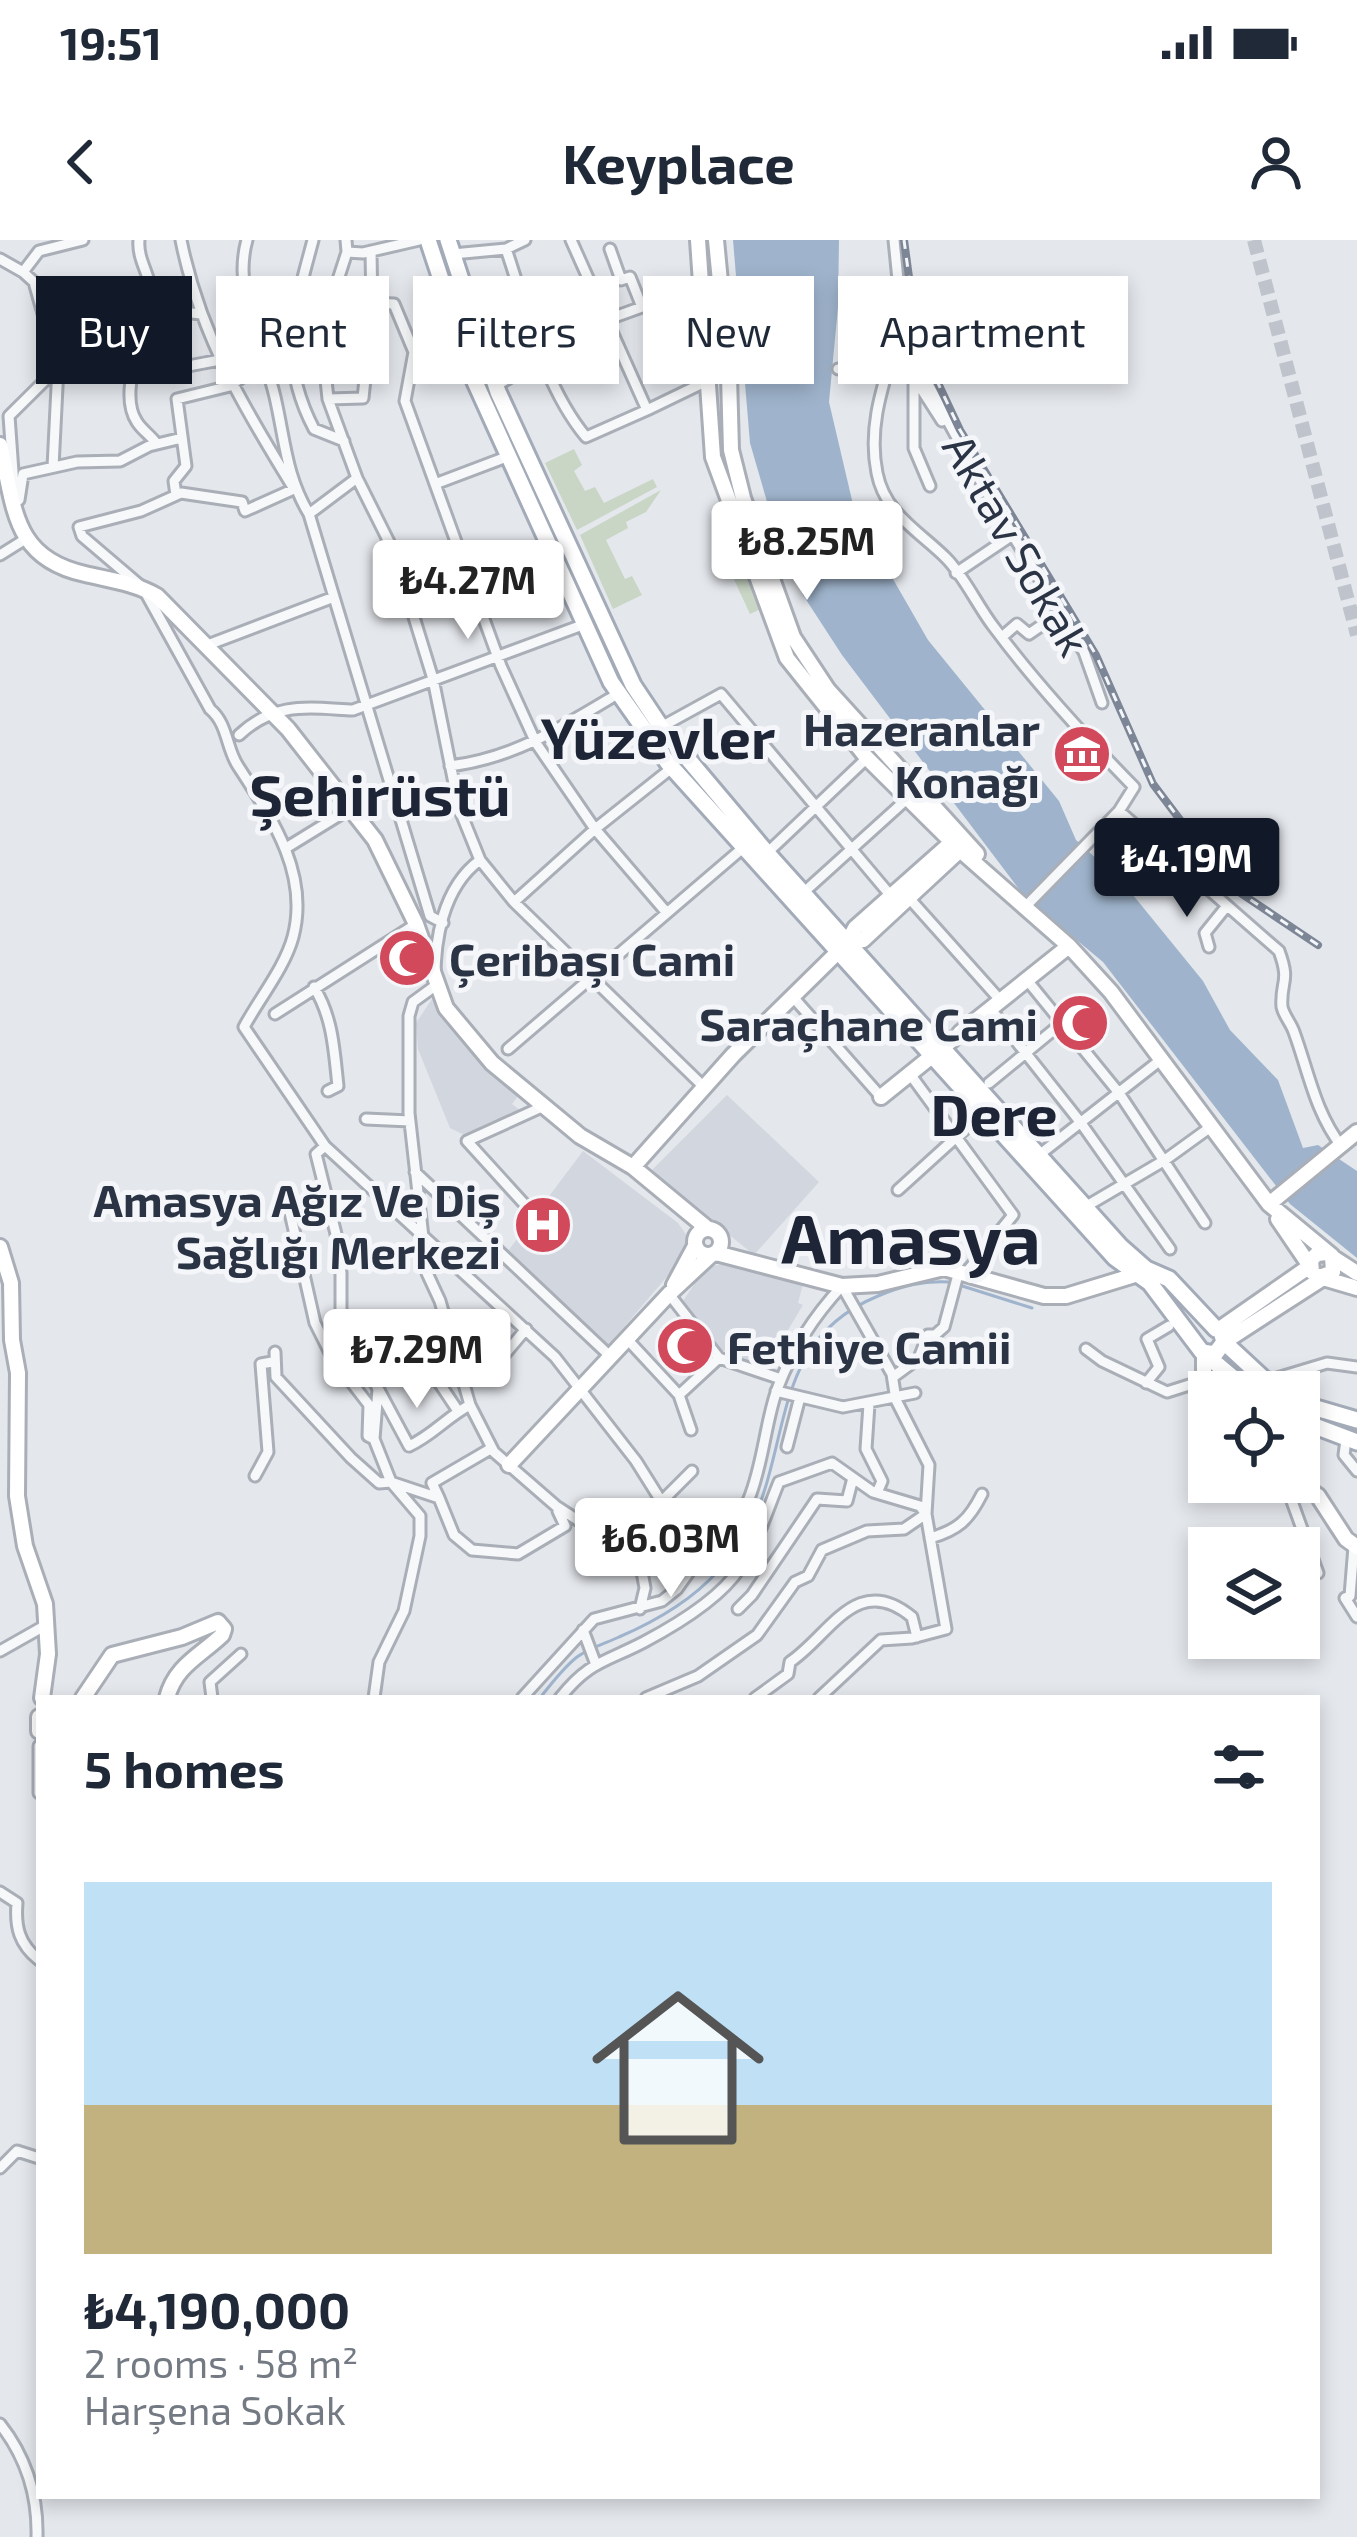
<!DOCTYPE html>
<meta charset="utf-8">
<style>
body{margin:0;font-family:"Exo 2",sans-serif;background:#f6f6f7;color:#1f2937;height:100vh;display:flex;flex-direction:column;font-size:45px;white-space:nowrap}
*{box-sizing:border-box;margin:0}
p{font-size:39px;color:#747a83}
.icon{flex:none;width:66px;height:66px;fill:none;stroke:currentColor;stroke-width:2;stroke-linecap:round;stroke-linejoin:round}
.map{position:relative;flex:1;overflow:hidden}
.drawer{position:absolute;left:36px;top:1455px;width:1284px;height:804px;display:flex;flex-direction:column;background:#fff;border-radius:0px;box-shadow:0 6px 18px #0003}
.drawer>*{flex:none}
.banner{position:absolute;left:36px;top:36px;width:1287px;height:108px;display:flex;gap:24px}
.tools{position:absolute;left:1188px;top:1131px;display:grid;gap:24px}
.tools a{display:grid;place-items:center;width:132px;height:132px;border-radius:0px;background:#fff;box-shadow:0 6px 18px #0003;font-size:60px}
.price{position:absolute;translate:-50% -102px;padding:0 27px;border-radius:12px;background:#fff;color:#222;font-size:39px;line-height:78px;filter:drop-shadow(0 3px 6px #0008)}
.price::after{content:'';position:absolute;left:50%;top:72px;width:36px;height:27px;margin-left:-18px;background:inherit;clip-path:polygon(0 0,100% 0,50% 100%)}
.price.current{background:#111827;color:#fff}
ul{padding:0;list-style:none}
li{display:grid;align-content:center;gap:24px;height:636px;padding:0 48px}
li span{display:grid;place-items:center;height:372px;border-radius:0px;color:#555}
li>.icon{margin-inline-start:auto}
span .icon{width:216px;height:216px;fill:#fffc;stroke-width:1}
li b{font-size:51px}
h2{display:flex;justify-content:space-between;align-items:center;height:144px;padding:0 48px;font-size:51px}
.pill{padding:0 42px;border-radius:0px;background:#fff;box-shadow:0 6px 18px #0003;font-size:42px;line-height:108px}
.pill.current{background:#111827;color:#fff}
.status{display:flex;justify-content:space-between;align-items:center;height:84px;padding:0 60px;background:#fff;direction:ltr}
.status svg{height:33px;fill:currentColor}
header{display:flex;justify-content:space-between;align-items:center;height:156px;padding:0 48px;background:#fff;font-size:54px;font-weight:700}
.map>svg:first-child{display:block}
</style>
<div class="status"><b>19:51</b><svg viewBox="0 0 49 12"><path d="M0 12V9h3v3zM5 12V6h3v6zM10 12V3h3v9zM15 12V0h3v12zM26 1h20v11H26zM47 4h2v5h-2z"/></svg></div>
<header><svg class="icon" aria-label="back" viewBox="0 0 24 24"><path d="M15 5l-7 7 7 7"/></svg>Keyplace<svg class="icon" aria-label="person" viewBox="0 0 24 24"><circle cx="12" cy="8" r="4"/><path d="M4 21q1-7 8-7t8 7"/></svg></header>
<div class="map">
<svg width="1357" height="2297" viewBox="0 0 1357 2297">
<rect width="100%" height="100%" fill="#e4e7ec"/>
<path fill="#d2d6de" d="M432,759L491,830L519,855L512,864L521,871L464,895L450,888L418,809L416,783Z
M727,855L819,942L754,1015L651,931Z
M583,911L678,983L687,996L688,1012L607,1107L508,1011Z
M734,1021L803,1044L798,1063L803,1065L773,1115L757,1111L752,1124L717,1108L683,1061L705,1028Z"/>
<path fill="#c9d6c5" d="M574,209L582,225L574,231L585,251L595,247L604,263L653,239L657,247L577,290L545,223Z
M661,250L646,272L626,282L628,288L606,300L625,339L632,336L642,355L613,369L580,295Z
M727,273L763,368L750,374L712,292L719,276Z"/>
<path fill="#9fb4cc" d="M733,0H839L838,67L829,162L855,273L928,400L1059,561L1076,600L1124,644L1203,741L1230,790L1278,840L1303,908L1318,905L1357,931V1018L1290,964L1103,722L1025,657L842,415L803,355L770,272L750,203Z"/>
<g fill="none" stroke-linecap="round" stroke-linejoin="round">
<path stroke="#9fb4cc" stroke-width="3" d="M959,1045L1032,1068
M540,1458C551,1444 563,1428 577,1417C589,1408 606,1403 619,1397C654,1382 692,1360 718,1331C727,1320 740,1307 746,1295C794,1206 767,1102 878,1056C902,1046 924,1040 950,1042"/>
<path stroke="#bfc3cb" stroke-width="14" stroke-dasharray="14 7" stroke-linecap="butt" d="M1254,0L1357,395"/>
<defs>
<path id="street" d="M139,0C137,20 151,36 151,53C151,88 115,149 137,182C142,190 150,195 156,203
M181,0C200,95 244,168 294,249L245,271L242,262L181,253L141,271L79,287L82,296L143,348L210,469C228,484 226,508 238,526C271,577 310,633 293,697C285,727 259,759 244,787L325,906L316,914L336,994L341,1033V1075L378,1149L374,1199L391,1242L420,1276V1296L404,1371L379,1422L374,1458
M247,0C232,53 263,105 275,157C285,200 286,236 309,274L357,238
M313,0C294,72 277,118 314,189L344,201
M346,0L347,12L321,92L328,159L357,238L394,312L433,439L459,568L480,620L514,662L704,847
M571,0L647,170L707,141
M894,0L902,80L923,135L986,251L1084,412L1102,463
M506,9C528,73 543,145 586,197L647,170
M347,12L363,13L419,0
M453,14L506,9L525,0
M0,19L23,32
M372,63L394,64L414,112L405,161L501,426L536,503L595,589L667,673
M606,80L642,67L630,37L621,40L610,9
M902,80C889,131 866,179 877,233C885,274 919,291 946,318C964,336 977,365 993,386C1036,444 1084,496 1134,547L1119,571L1026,666
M537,105L605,73
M414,112L459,95
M136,113L160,116L183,127L220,120
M596,114L588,94L598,79
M838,129L890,126L914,136V208L930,246
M549,134L616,105
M915,139L942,181
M496,146L542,118
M328,159L363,158L372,73L371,11
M53,227L58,127L34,42L23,32L39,11L83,0
M435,244L509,216
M14,246L9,176L118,68L152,50L173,71L201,74
M176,255L174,241L186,226L177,159L230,146L255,128L258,108
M14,263L19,260L23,234L77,222L120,221L149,206L182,198
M309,274L430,676L443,683
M0,315L24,300
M956,333L1014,294
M1002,397L1017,384L1029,394L1061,372
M205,406L334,357
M661,487L721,454L891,656L909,658L1001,761
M239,495C275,461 309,468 353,470L585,384
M450,526C515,518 564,486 619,453
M1119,571L1279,711C1291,743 1280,741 1282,767C1284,776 1291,783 1294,792C1309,833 1315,872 1342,907
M286,608L351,568
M767,613L867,518
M480,620C442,648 434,702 435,746L413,762L409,776V873L427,1033L440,1061L470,1165L494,1212L556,1266L640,1321C655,1317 669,1312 684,1308C693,1306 703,1308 711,1304C764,1276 759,1196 778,1147C793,1108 814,1076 842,1046L892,1134L896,1160L929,1225L926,1274L946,1389L912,1398L881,1400L819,1458
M803,653L908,558
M514,662L595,589L673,527
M1209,707L1205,693L1226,667
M1027,740L1119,853L1205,983
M314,747C333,778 334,810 338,846L328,851
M793,757L881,857
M990,768L1081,883L1170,1009
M275,774L416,684
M508,809L744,607
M910,834L1013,975L965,1034
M989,843L1062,783
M366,879L410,881
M325,906L555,1117L636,1221L690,1307
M1039,915L1163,818
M415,932L611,1117
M898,950L984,872
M527,967L467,901L544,866
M1085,967L1165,920L1212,886
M289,968L315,1083L332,1117L369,1165L368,1196L374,1199
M669,1054L719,1118L781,1139
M627,1099L679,1155L691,1190
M401,1100L440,1144L458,1171
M1086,1109L1102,1121L1167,1152L1205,1140
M275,1112L276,1137L351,1218L379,1243L391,1242L439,1258L432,1243L492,1208
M893,1137L919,1118L928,1095H935L944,1087L959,1031
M484,1139L526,1089
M1264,1142L1327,1123L1357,1127
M1146,1143L1159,1127L1147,1099L1169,1086
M379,1150L409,1206C432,1196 448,1176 470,1165
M776,1151L843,1167L915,1153
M679,1155L719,1118
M869,1164L866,1209L882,1241L877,1253
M1346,1200L1344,1215L1357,1231
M787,1207L800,1157
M255,1236L268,1212L261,1124L272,1122
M1285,1242L1318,1333
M439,1258L454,1295L472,1310L518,1314L565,1286L558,1271
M662,1261L692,1231
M930,1298C958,1290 969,1280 982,1254
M1354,1306L1350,1356L1345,1358L1357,1377
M640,1321L645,1348L640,1369
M738,1369L752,1355L817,1259L847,1261L853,1238
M583,1390L595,1422
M0,1411L46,1385
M212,1458L210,1442L241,1414
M522,1458L594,1379L662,1361L677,1349L707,1307
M560,1458C589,1421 606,1422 644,1402C676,1385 720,1359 740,1328C758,1302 767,1271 779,1242
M646,1458L698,1436L757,1395L795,1342L808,1336L822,1310L867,1291L904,1289L926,1274L920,1266L873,1252L832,1223L779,1242
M755,1458L788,1434L790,1422C830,1395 857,1331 912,1377L917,1397
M39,1506V1553
M0,1652L17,1663C15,1687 19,1704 39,1720
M0,1928L17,1911L39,1918
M0,2184C26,2217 38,2256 37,2297"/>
<path id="secondary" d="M698,0L713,217L787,418L867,518L960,610L1069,706L1111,752L1269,964L1332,1016L1333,1032L1319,1037L1312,1032L1311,1020L1317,1014L1327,1013
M716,0L729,136L731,210L743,258L793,397L828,450L977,614
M0,205C15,267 12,318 85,334C110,340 135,343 157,356L288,489L375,600L416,684L446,768L492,823L580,896L633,927L708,989
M847,703L863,700L960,610
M960,793L1069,706
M881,857L953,799
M633,927L733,815L847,703L855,688L952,602
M1269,964L1357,892
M695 1002a13 13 0 1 1 26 0a13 13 0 1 1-26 0Z
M0,1007L11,1043L12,1100L18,1133L17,1256L25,1306L45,1364L48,1414L42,1458
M716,1013L842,1046L878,1044L944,1028L1044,1056H1066L1138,1034
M1332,1017L1357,1033
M674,1045L695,1006
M1218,1090L1310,1026L1278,979
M1224,1102L1323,1038L1357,1048
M1204,1114V1136L1209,1153
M509,1225L669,1054L711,1015
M1298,1242L1318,1256L1346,1299L1357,1307
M83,1458L112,1415L182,1397L218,1382L224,1389L222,1395C200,1416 175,1426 167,1458
M39,1477V1491"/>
<path id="primary" d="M428,0L475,142L611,442L668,523L1115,1018L1150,1043L1202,1112L1215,1114L1224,1102
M448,0L498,152L633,445L661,487L767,613L1121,1007L1146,1029L1169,1039L1216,1089
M1222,1095L1224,1102L1278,1152
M1206,1115L1250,1152
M1299,1163L1357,1180
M1299,1180L1357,1202"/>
</defs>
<use href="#street" stroke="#a9aeb7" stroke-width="15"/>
<use href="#secondary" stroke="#a9aeb7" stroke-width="20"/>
<use href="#primary" stroke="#a3abb8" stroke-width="21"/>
<use href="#street" stroke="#f7f8fa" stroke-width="9"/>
<use href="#secondary" stroke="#fff" stroke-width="14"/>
<use href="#primary" stroke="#fff" stroke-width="15"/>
<defs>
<path id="rail" d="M904,0L913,67L936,139L960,190L1096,415L1153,544L1230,646L1318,705"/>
</defs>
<use href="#rail" stroke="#7d8696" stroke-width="8"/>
<use href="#rail" stroke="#f4f6f9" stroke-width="3" stroke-dasharray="9" stroke-linecap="butt"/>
</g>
<defs>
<symbol id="museum-disc" viewBox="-11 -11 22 22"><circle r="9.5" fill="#d1495b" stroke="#f4f6f9"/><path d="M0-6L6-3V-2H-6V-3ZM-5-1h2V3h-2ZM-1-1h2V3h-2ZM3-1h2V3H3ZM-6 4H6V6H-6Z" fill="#fff"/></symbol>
<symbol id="mosque-disc" viewBox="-11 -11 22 22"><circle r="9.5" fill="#d1495b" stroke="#f4f6f9"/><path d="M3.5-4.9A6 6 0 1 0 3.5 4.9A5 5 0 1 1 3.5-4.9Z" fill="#fff"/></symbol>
<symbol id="hospital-disc" viewBox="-11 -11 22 22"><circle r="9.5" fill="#d1495b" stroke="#f4f6f9"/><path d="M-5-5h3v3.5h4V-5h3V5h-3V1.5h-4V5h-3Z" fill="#fff"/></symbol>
</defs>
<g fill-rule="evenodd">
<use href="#museum-disc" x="1049" y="481" width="66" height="66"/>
<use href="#mosque-disc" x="374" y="685" width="66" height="66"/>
<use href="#mosque-disc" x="1047" y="750" width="66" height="66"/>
<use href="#hospital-disc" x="510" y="952" width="66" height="66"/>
<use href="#mosque-disc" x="652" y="1073" width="66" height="66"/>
</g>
<g text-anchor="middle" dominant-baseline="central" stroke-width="10" stroke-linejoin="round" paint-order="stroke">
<g font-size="45" fill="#2b3445" stroke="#f4f6f9">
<text transform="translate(1018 304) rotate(60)">Aktav Sokak</text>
</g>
<g font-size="45" font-weight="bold" fill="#2b3445" stroke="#f4f6f9" text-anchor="end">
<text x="1040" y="488">Hazeranlar<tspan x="1040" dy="52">Konağı</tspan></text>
<text x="449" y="718" text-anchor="start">Çeribaşı Cami</text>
<text x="1038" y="783">Saraçhane Cami</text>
<text x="501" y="959">Amasya Ağız Ve Diş<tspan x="501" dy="52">Sağlığı Merkezi</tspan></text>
<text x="727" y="1106" text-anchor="start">Fethiye Camii</text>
</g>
<g font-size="57" font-weight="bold" fill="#1d2536" stroke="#f4f6f9">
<text x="658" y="496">Yüzevler</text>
<text x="380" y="553">Şehirüstü</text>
<text x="994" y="873">Dere</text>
</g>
<g font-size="69" font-weight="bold" fill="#1d2536" stroke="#f4f6f9">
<text x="911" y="996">Amasya</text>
</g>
</g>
</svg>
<div class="tools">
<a><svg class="icon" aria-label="locate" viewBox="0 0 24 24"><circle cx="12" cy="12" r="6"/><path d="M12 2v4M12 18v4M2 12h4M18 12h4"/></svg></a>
<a><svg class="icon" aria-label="layers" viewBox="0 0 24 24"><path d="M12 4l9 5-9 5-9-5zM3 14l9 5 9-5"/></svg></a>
</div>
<b class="price" style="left:807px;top:363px">₺8.25M</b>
<b class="price" style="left:468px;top:402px">₺4.27M</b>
<b class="price current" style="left:1187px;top:680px">₺4.19M</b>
<b class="price" style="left:417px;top:1171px">₺7.29M</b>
<b class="price" style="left:671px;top:1360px">₺6.03M</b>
<div class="banner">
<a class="pill current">Buy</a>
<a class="pill">Rent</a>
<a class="pill">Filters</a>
<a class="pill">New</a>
<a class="pill">Apartment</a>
</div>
<section class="drawer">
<h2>5 homes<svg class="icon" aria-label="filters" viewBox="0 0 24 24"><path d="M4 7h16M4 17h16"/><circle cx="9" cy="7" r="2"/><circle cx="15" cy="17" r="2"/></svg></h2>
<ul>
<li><span style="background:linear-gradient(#bfe0f5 60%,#c2b280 0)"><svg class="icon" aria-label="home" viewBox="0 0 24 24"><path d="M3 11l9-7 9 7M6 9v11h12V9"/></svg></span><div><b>₺4,190,000</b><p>2 rooms · 58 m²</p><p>Harşena Sokak</p></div></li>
</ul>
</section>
</div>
